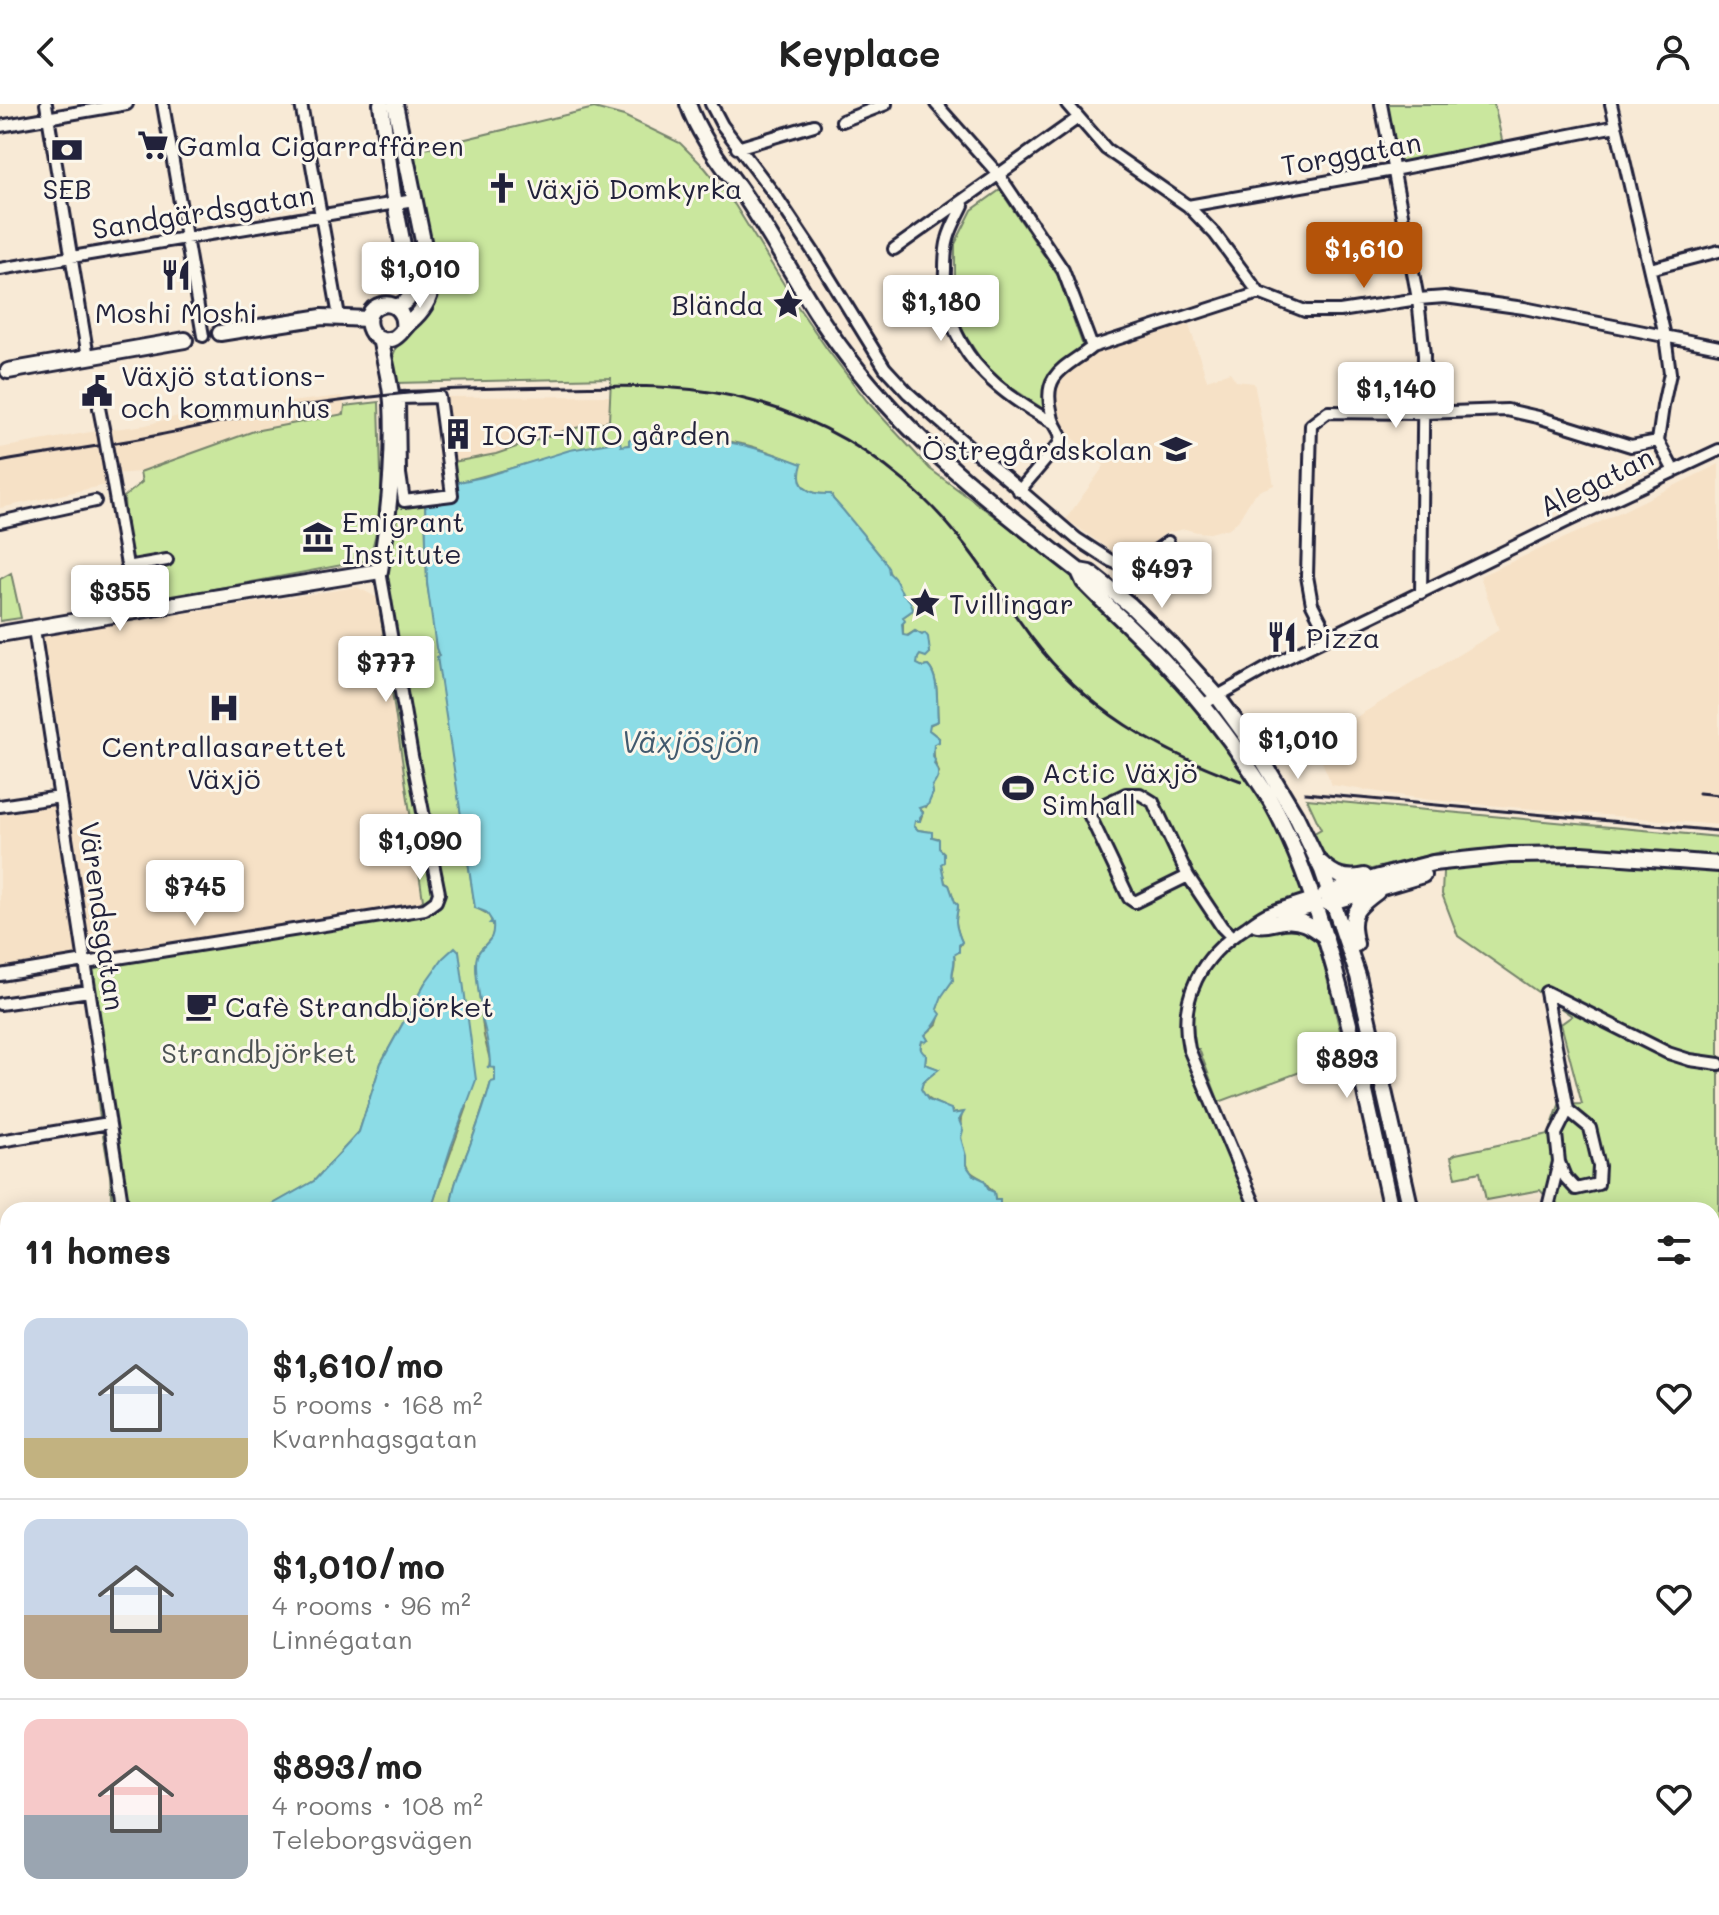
<!DOCTYPE html>
<meta charset="utf-8">
<style>
body{margin:0;font-family:Mali,sans-serif;background:#f6f6f6;color:#222;height:100vh;display:flex;flex-direction:column;font-size:30px;white-space:nowrap}
*{box-sizing:border-box;margin:0}
p{font-size:26px;color:#767676}
.icon{flex:none;width:44px;height:44px;fill:none;stroke:currentColor;stroke-width:2;stroke-linecap:round;stroke-linejoin:round}
.map{position:relative;flex:1;overflow:hidden}
.sheet{position:absolute;left:0px;top:1098px;width:1720px;height:714px;display:flex;flex-direction:column;background:#fff;border-radius:24px 24px 0 0;box-shadow:0 4px 20px #0003}
.sheet>*{flex:none}
.price{position:absolute;translate:-50% -68px;padding:0 18px;border-radius:8px;background:#fff;color:#222;font-size:26px;line-height:52px;filter:drop-shadow(0 2px 4px #0008)}
.price::after{content:'';position:absolute;left:50%;top:48px;width:24px;height:18px;margin-left:-12px;background:inherit;clip-path:polygon(0 0,100% 0,50% 100%)}
.price.on{background:#b45309;color:#fff}
ul{padding:0;list-style:none}
li{display:flex;align-items:center;gap:24px;height:200px;padding:0 24px}
li+li{border-top:2px solid #e0e0e0}
li span{display:grid;place-items:center;flex:none;width:224px;height:160px;border-radius:16px;color:#555}
li>.icon{margin-inline-start:auto}
span .icon{width:96px;height:96px;fill:#fffc;stroke-width:1}
li b{font-size:34px}
h2{display:flex;justify-content:space-between;align-items:center;height:96px;padding:0 24px;font-size:34px}
header{display:flex;justify-content:space-between;align-items:center;height:104px;padding:0 24px;background:#fff;font-size:36px;font-weight:700}
.map>svg:first-child{display:block}
</style>
<header><svg class="icon" aria-label="back" viewBox="0 0 24 24"><path d="M15 5l-7 7 7 7"/></svg>Keyplace<svg class="icon" aria-label="person" viewBox="0 0 24 24"><circle cx="12" cy="8" r="4"/><path d="M4 21q1-7 8-7t8 7"/></svg></header>
<div class="map">
<svg width="1719" height="1811" viewBox="0 0 1719 1811">
<rect width="100%" height="100%" fill="#f8ead6"/>
<filter id="ink" filterUnits="userSpaceOnUse"><feTurbulence type="fractalNoise" baseFrequency=".0125" numOctaves="2"/><feDisplacementMap in="SourceGraphic" scale="16" xChannelSelector="R" yChannelSelector="G"/><feConvolveMatrix kernelMatrix="1 2 1 2 8 2 1 2 1" color-interpolation-filters="sRGB"/></filter>
<g filter="url(#ink)">
<path fill="#f6e1c6" d="M1188,218L1207,276L1230,268L1236,277L1254,279L1274,381L1259,387L1253,392L1238,417L1229,424L1210,429L1197,428L1185,425L1170,428L1164,430L1139,451L1130,455L1121,454L1066,415L1104,362L1066,328L1053,298L1056,279L1064,265L1092,249Z
M342,292L345,302V310L254,327L140,368L113,370L115,379L0,404V344L91,328L146,321L200,306L262,301Z
M610,292V317L566,326L496,350L448,359L439,293Z
M1719,360V721L1431,696L1332,681L1314,639L1499,526L1480,472L1598,419Z
M357,483L378,494L423,796L416,804L0,866V711L46,703L67,677L42,531Z"/>
<path fill="#cae79e" stroke="#76846c" stroke-width="2" d="M1381,0H1494L1504,45L1393,66Z
M594,4L624,12L680,39L705,64L735,101L798,203L827,245L867,297L930,365L1084,478L1170,564L1267,691L1316,803L1257,820L1202,862L1186,930L1258,1106H1006L995,1096L994,1088C990,1086 989,1083 986,1079C982,1073 976,1073 971,1068C963,1058 957,1020 963,1008L951,1010L952,1007C941,999 927,999 921,985L923,978L938,965L925,960L926,951C918,947 921,942 922,936H928L925,931L937,920L940,910L937,905L941,892L953,876C950,869 957,863 954,851L962,838C960,834 956,823 956,817C956,813 958,805 958,801L955,798L949,781L945,779L941,760L944,757V749L939,744L938,734L932,733V728L918,726L914,722L915,717H920L923,708L919,704L923,701L926,703L933,689L932,683L939,668C932,656 935,653 933,640L939,634L929,626V621L938,617C936,599 940,574 928,562L922,563L917,560V554L920,551L930,549L927,533L925,530L922,531L915,527L905,533L903,531V513L913,506C911,497 908,497 902,490C894,480 888,466 883,455L833,395L831,390C810,391 795,385 801,360C782,353 762,344 742,340C706,331 666,332 629,336V341L620,343L619,337C562,347 508,367 451,380L448,359L496,350L566,326L609,317L611,274L395,279L391,256L396,244L427,208L435,189L412,48Z
M1000,86L1058,172L1083,242L1048,271L1049,309L990,269L955,216V140L972,106Z
M379,298L382,407L369,456L139,499L120,421L126,434L124,393L142,378L140,368L254,327L344,310L345,302Z
M425,395L427,479L439,552L438,553L475,803L489,811L494,823L492,833L478,849L476,863L484,932L490,956L489,963H495V978H491C485,998 478,1020 470,1041C462,1062 451,1084 451,1106H431V1104L467,1003L459,847L425,879L381,959L359,1028L314,1077L267,1104L266,1106H112L110,1071L99,1007L93,939L83,891L85,853L416,804L423,796L378,494L380,468L392,398Z
M11,469L21,514L0,517V475Z
M1307,695L1719,733V1811H1675L1671,1804H1712V1106H1553L1551,1098L1540,1086L1486,1096L1480,1068L1456,1073L1451,1053L1456,1050L1549,1030L1559,1001L1582,1000L1561,920L1572,912L1458,832L1442,790L1444,747L1356,769L1327,764L1311,731L1321,725Z
M1284,822L1308,826L1319,841L1346,951L1219,998L1199,945H1193L1190,929L1192,894L1212,857L1229,841L1247,830Z
M280,1804H396L401,1811H281Z"/>
<path fill="#8cdce6" stroke="#6292a2" stroke-width="2" d="M676,333C726,335 755,342 802,360C794,385 811,391 831,390L833,395L843,406L883,455L888,463L889,469C896,474 896,478 900,485C905,495 910,491 913,506L903,513L905,517L902,520L903,531L908,532L915,527L922,531L925,529L928,533L930,549L926,553L920,551L918,554L917,560L923,563L928,562C940,574 936,600 938,617L930,620L929,626L939,634V638L934,640L933,653L935,656L934,660C941,669 938,675 932,683L933,689L928,701L919,704L923,709L920,713V717H915L914,722L918,726L932,728V733L939,735V744L944,749V758L941,760L945,779L949,781L955,798L958,801C958,806 956,812 956,817C956,823 960,834 962,838L959,841V848L954,851C956,862 950,869 953,876L942,892L937,905L941,910C935,921 934,922 925,931L928,936L926,938L922,937C920,943 919,946 926,951L925,960L939,965L923,978L921,985L928,996L951,1005L952,1010L964,1008L959,1016L963,1026L961,1034L966,1052V1061L973,1071L984,1076L989,1086L994,1088L995,1096H1000V1101L1006,1106H451C451,1083 462,1063 470,1041C478,1020 486,997 491,978L495,977V964L487,963L490,962C490,950 486,927 482,915L483,908C479,896 474,861 477,852C482,838 495,841 493,819H490L492,817L486,808L475,804L437,553L439,552L436,544L427,479L425,396L453,391L454,379L483,373L570,346L620,337L621,342L629,341V336Z
M455,843L459,847L476,976L451,1043L431,1106H266V1104L314,1077L359,1028L381,959L425,879L443,854Z
M396,1804H1413V1807L1421,1804L1426,1811H401Z"/>
<g fill="none" stroke-linecap="round" stroke-linejoin="round">
<defs>
<path id="street" d="M46,0L88,253
M163,0L203,232
M301,0L339,212
M711,0L722,21L778,95L816,152L885,264L908,289L936,314L1077,435L1111,457L1127,464L1135,461L1168,438
M936,0L999,71L1063,166L1092,243C1068,263 1042,268 1051,306C1052,310 1052,314 1054,318C1058,328 1063,329 1059,340L1019,387
M1067,0L1106,45L1188,102L1215,130L1259,189L1305,207H1340L1418,195L1445,193L1524,204L1719,243
M1381,0L1418,195L1424,251L1421,489
M1611,0L1665,232L1670,269L1663,302L1658,337L1674,367
M842,17L886,0
M0,22L127,0
M737,44L814,21
M961,98L963,101C958,112 951,123 948,135C945,145 945,155 945,166C941,242 992,286 1054,319
M1188,102L1393,66L1616,22
M894,145L1078,14
M0,165L414,96
M1650,165L1719,147
M1092,243L1259,189
M439,293L452,391L404,397L400,370L399,294Z
M99,304L104,329
M0,418L95,397
M120,421L135,507
M127,463L167,456
M34,525L123,1106
M1329,533L1312,500L1307,472L1311,321L1328,308L1423,309L1507,306L1538,313L1631,342L1658,337
M1202,601L1276,559L1567,417L1719,346
M0,702L60,693
M1188,772L1153,698L1140,690H1126L1088,708L1129,794L1135,798L1188,772L1222,823L1231,832
M1282,812L1316,803
M86,859L425,805L436,797L439,789L412,652L380,467
M0,871L85,857
M1546,888L1568,1006L1556,1030L1559,1058L1549,1099L1551,1106
M1546,888L1668,949L1690,956L1719,960
M0,900L89,887
M0,1037L109,1019
M1559,1058L1565,1073L1576,1085L1598,1080L1599,1062L1590,1024L1568,1006
M1257,1106L1189,945C1178,893 1201,852 1245,824C1252,819 1258,814 1266,810C1281,804 1297,799 1313,794
M0,1147L8,1146
M0,1355L8,1362
M0,1424L8,1419
M0,1553L8,1545
M0,1680L8,1670
M0,1699L8,1704
M105,1804L111,1811
M206,1804V1811
M1599,1804L1602,1811"/>
<path id="secondary" d="M381,0L393,89L411,183C411,196 406,199 395,203
M395,0L432,181C430,196 422,208 410,218C404,223 400,232 392,235C369,243 358,207 381,201C396,197 405,211 403,224
M688,0C702,40 733,72 755,108C786,156 812,207 847,252C911,337 996,403 1079,467L1090,469L1130,501L1172,542L1217,592L1257,647L1296,712L1322,766L1358,872L1411,1106
M220,229L322,213L368,215
M8,267L185,236
M1079,467L1084,478C1112,507 1143,534 1170,564C1206,602 1238,645 1266,689C1291,730 1308,777 1322,823C1351,916 1370,1011 1391,1106
M0,530L201,496L380,467C389,411 395,355 392,298C390,277 385,256 380,235
M1321,759C1334,772 1346,776 1364,772
M1325,790L1379,773L1433,759L1510,751L1582,750L1719,760
M1328,799L1423,771
M1257,820C1267,822 1274,818 1283,817C1301,814 1312,823 1326,833
M1356,840C1348,811 1355,804 1377,788
M1631,1804L1635,1811
M1653,1804L1657,1811"/>
</defs>
<use href="#street" stroke="#22223b" stroke-width="16"/>
<use href="#secondary" stroke="#22223b" stroke-width="20"/>
<use href="#street" stroke="#fbf7ec" stroke-width="10"/>
<use href="#secondary" stroke="#fbf7ec" stroke-width="14"/>
<path stroke="#22223b" stroke-width="3" d="M0,358C53,348 106,342 159,331C209,321 259,308 310,301C353,295 398,289 442,286C482,284 521,284 561,283C627,282 692,279 756,298C819,316 876,349 924,395C966,435 996,486 1031,533C1085,605 1158,647 1241,677
M1305,689L1719,727
M1699,689L1719,691"/>
<defs>
<path id="street-bridge" d="M104,329L120,421"/>
</defs>
<use href="#street-bridge" stroke="#22223b" stroke-width="16" stroke-linecap="butt"/>
<use href="#street-bridge" stroke="#fbf7ec" stroke-width="10"/>
</g>
</g>
<defs>
<symbol id="supermarket-bare" viewBox="-9 -9 18 18"><path d="M-6-5.5h2.5l.6 2H6L4.5 2H-2.5L-4.4-4H-6ZM-1.5 3.2a1.3 1.3 0 1 0 .1 0ZM3 3.2a1.3 1.3 0 1 0 .1 0Z" fill="#22223b" stroke="#fbf7ec" stroke-width="2.5" paint-order="stroke"/></symbol>
<symbol id="bank-bare" viewBox="-9 -9 18 18"><path d="M-6-4H6V4H-6ZM0-2.3a2.3 2.3 0 1 0 0 4.6a2.3 2.3 0 1 0 0-4.6Z" fill="#22223b" stroke="#fbf7ec" stroke-width="2.5" paint-order="stroke"/></symbol>
<symbol id="church-bare" viewBox="-9 -9 18 18"><path d="M-1.2-6h2.4v3.5h3.3v2.4h-3.3V6h-2.4V-.1h-3.3v-2.4h3.3Z" fill="#22223b" stroke="#fbf7ec" stroke-width="2.5" paint-order="stroke"/></symbol>
<symbol id="restaurant-bare" viewBox="-9 -9 18 18"><path d="M-5-6h1v4h1v-4h1v4h1v-4h1v5L-1.5 .5V6h-2V.5L-5-1ZM5-6V6H3V1.5H1.5Q1.5-4 5-6Z" fill="#22223b" stroke="#fbf7ec" stroke-width="2.5" paint-order="stroke"/></symbol>
<symbol id="sight-bare" viewBox="-9 -9 18 18"><path d="M0-6L1.8-2.2L6-1.7L2.9 1.2L3.7 5.4L0 3.3L-3.7 5.4L-2.9 1.2L-6-1.7L-1.8-2.2Z" fill="#22223b" stroke="#fbf7ec" stroke-width="2.5" paint-order="stroke"/></symbol>
<symbol id="civic-bare" viewBox="-9 -9 18 18"><path d="M-.6-6.5H3V-4.5H.6V-3L4-1V1h2V6H-6V1h2V-1L-.6-3ZM-1.2 2.5V6h2.4V2.5Z" fill="#22223b" stroke="#fbf7ec" stroke-width="2.5" paint-order="stroke"/></symbol>
<symbol id="building-bare" viewBox="-9 -9 18 18"><path d="M-4-6H4V6H1V3H-1V6H-4ZM-2.5-4.3h1.7v1.8h-1.7ZM.8-4.3h1.7v1.8H.8ZM-2.5-1h1.7V.8h-1.7ZM.8-1h1.7V.8H.8Z" fill="#22223b" stroke="#fbf7ec" stroke-width="2.5" paint-order="stroke"/></symbol>
<symbol id="school-bare" viewBox="-9 -9 18 18"><path d="M0-5L7-2L0 1L-7-2ZM-4 1L0 2.5L4 1V4Q0 6-4 4Z" fill="#22223b" stroke="#fbf7ec" stroke-width="2.5" paint-order="stroke"/></symbol>
<symbol id="museum-bare" viewBox="-9 -9 18 18"><path d="M0-6L6-3V-2H-6V-3ZM-5-1h2V3h-2ZM-1-1h2V3h-2ZM3-1h2V3H3ZM-6 4H6V6H-6Z" fill="#22223b" stroke="#fbf7ec" stroke-width="2.5" paint-order="stroke"/></symbol>
<symbol id="hospital-bare" viewBox="-9 -9 18 18"><path d="M-5-5h3v3.5h4V-5h3V5h-3V1.5h-4V5h-3Z" fill="#22223b" stroke="#fbf7ec" stroke-width="2.5" paint-order="stroke"/></symbol>
<symbol id="stadium-bare" viewBox="-9 -9 18 18"><path d="M0-5a6.5 5 0 1 0 0 10a6.5 5 0 1 0 0-10ZM-3.5-1.8h7v3.6h-7Z" fill="#22223b" stroke="#fbf7ec" stroke-width="2.5" paint-order="stroke"/></symbol>
<symbol id="cafe-bare" viewBox="-9 -9 18 18"><path d="M-5.5-4.5H6V0H3Q3 3.5 0 3.5H-2.5Q-5.5 3.5-5.5 0ZM3-3.2v2h1.7v-2ZM-6 4.5H4V6H-6Z" fill="#22223b" stroke="#fbf7ec" stroke-width="2.5" paint-order="stroke"/></symbol>
</defs>
<g fill-rule="evenodd">
<use href="#supermarket-bare" x="131" y="19" width="44" height="44"/>
<use href="#bank-bare" x="45" y="24" width="44" height="44"/>
<use href="#church-bare" x="480" y="62" width="44" height="44"/>
<use href="#restaurant-bare" x="154" y="149" width="44" height="44"/>
<use href="#sight-bare" x="766" y="178" width="44" height="44"/>
<use href="#civic-bare" x="75" y="265" width="44" height="44"/>
<use href="#building-bare" x="436" y="308" width="44" height="44"/>
<use href="#school-bare" x="1154" y="323" width="44" height="44"/>
<use href="#museum-bare" x="296" y="411" width="44" height="44"/>
<use href="#sight-bare" x="903" y="477" width="44" height="44"/>
<use href="#restaurant-bare" x="1260" y="511" width="44" height="44"/>
<use href="#hospital-bare" x="202" y="582" width="44" height="44"/>
<use href="#stadium-bare" x="996" y="662" width="44" height="44"/>
<use href="#cafe-bare" x="179" y="880" width="44" height="44"/>
</g>
<g text-anchor="middle" dominant-baseline="central" stroke-width="6" stroke-linejoin="round" paint-order="stroke">
<g font-size="28" fill="#22223b" stroke="#fbf7ec" text-anchor="start">
<text x="177" y="41">Gamla Cigarraffären</text>
<text x="67" y="84" text-anchor="middle">SEB</text>
<text x="526" y="84">Växjö Domkyrka</text>
<text x="764" y="200" text-anchor="end">Blända</text>
<text x="176" y="208" text-anchor="middle">Moshi Moshi</text>
<text x="121" y="271">Växjö stations-<tspan x="121" dy="32">och kommunhus</tspan></text>
<text x="482" y="330">IOGT-NTO gården</text>
<text x="1152" y="345" text-anchor="end">Östregårdskolan</text>
<text x="342" y="417">Emigrant<tspan x="342" dy="32">Institute</tspan></text>
<text x="949" y="499">Tvillingar</text>
<text x="1306" y="533">Pizza</text>
<text x="224" y="642" text-anchor="middle">Centrallasarettet<tspan x="224" dy="32">Växjö</tspan></text>
<text x="1042" y="668">Actic Växjö<tspan x="1042" dy="32">Simhall</tspan></text>
<text x="225" y="902">Cafè Strandbjörket</text>
</g>
<g font-size="28" fill="#22223b" stroke="#fbf7ec">
<text transform="translate(1351 49) rotate(-10)">Torggatan</text>
<text transform="translate(203 107) rotate(-9)">Sandgärdsgatan</text>
<text transform="translate(1596 377) rotate(-26)">Alegatan</text>
<text transform="translate(103 812) rotate(82)">Värendsgatan</text>
</g>
<g font-size="28" fill="#4c5354" stroke="#fbf7ec">
<text x="259" y="948">Strandbjörket</text>
</g>
<g font-size="30" font-style="italic" fill="#425a6e" stroke="#fbf7ec">
<text x="690" y="637">Växjösjön</text>
</g>
</g>
</svg>
<b class="price on" style="left:1364px;top:186px">$1,610</b>
<b class="price" style="left:420px;top:206px">$1,010</b>
<b class="price" style="left:941px;top:239px">$1,180</b>
<b class="price" style="left:1396px;top:326px">$1,140</b>
<b class="price" style="left:1162px;top:506px">$497</b>
<b class="price" style="left:120px;top:529px">$355</b>
<b class="price" style="left:386px;top:600px">$777</b>
<b class="price" style="left:1298px;top:677px">$1,010</b>
<b class="price" style="left:420px;top:778px">$1,090</b>
<b class="price" style="left:195px;top:824px">$745</b>
<b class="price" style="left:1347px;top:996px">$893</b>
<section class="sheet">
<h2>11 homes<svg class="icon" aria-label="filters" viewBox="0 0 24 24"><path d="M4 7h16M4 17h16"/><circle cx="9" cy="7" r="2"/><circle cx="15" cy="17" r="2"/></svg></h2>
<ul>
<li><span style="background:linear-gradient(#c9d6e8 75%,#c2b280 0)"><svg class="icon" aria-label="home" viewBox="0 0 24 24"><path d="M3 11l9-7 9 7M6 9v11h12V9"/></svg></span><div><b>$1,610/mo</b><p>5 rooms · 168 m²</p><p>Kvarnhagsgatan</p></div><svg class="icon" aria-label="heart" viewBox="0 0 24 24"><path d="M12 20l-8-8c-3-5 5-10 8-4 3-6 11-1 8 4z"/></svg></li>
<li><span style="background:linear-gradient(#c9d6e8 60%,#b9a48a 0)"><svg class="icon" aria-label="home" viewBox="0 0 24 24"><path d="M3 11l9-7 9 7M6 9v11h12V9"/></svg></span><div><b>$1,010/mo</b><p>4 rooms · 96 m²</p><p>Linnégatan</p></div><svg class="icon" aria-label="heart" viewBox="0 0 24 24"><path d="M12 20l-8-8c-3-5 5-10 8-4 3-6 11-1 8 4z"/></svg></li>
<li><span style="background:linear-gradient(#f6c9c9 60%,#9aa5b1 0)"><svg class="icon" aria-label="home" viewBox="0 0 24 24"><path d="M3 11l9-7 9 7M6 9v11h12V9"/></svg></span><div><b>$893/mo</b><p>4 rooms · 108 m²</p><p>Teleborgsvägen</p></div><svg class="icon" aria-label="heart" viewBox="0 0 24 24"><path d="M12 20l-8-8c-3-5 5-10 8-4 3-6 11-1 8 4z"/></svg></li>
</ul>
</section>
</div>
